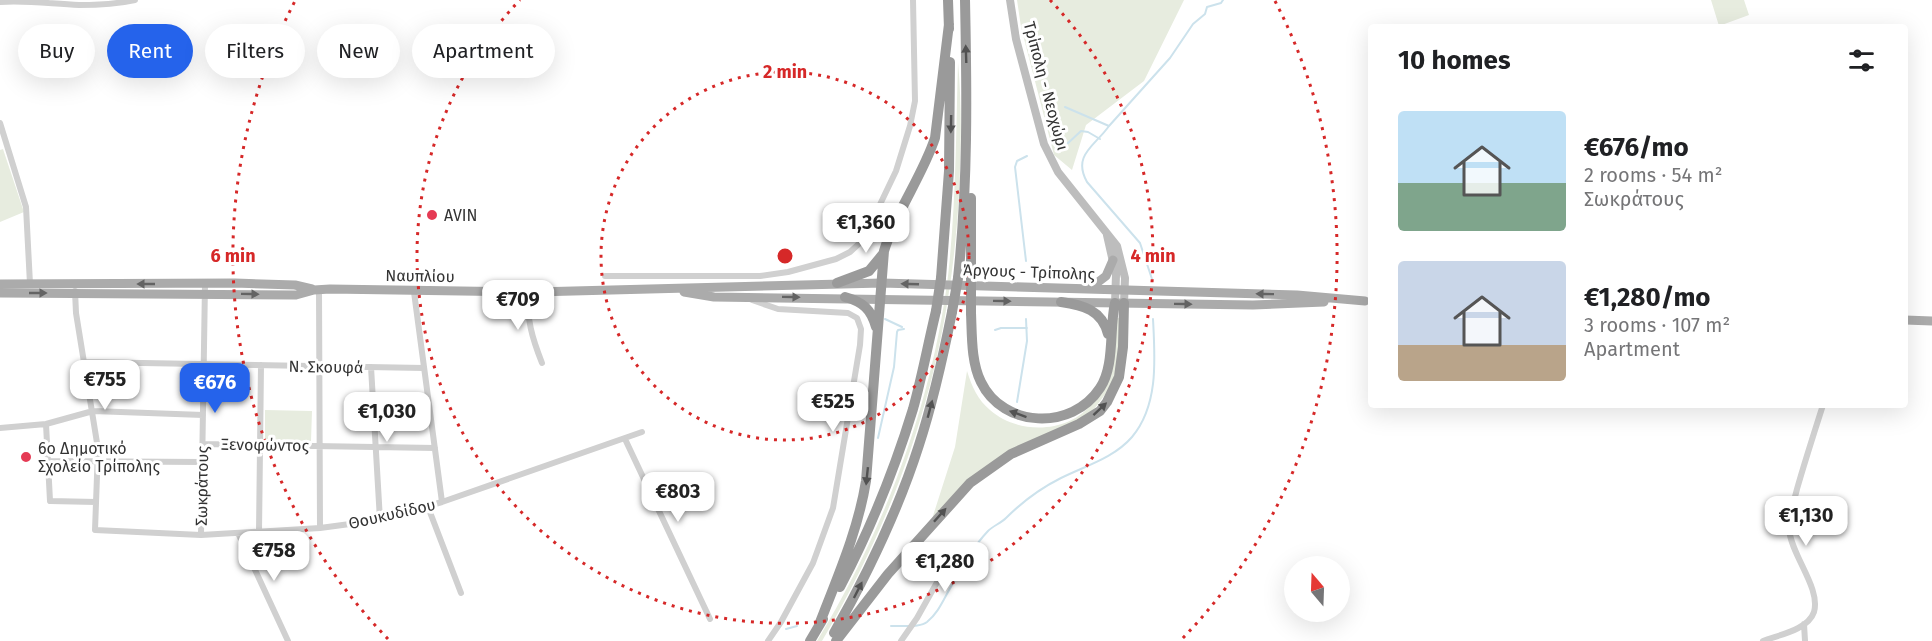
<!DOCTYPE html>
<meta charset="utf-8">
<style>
body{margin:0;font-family:"Fira Sans",sans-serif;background:#f6f6f6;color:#202124;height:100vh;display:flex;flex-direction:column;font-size:22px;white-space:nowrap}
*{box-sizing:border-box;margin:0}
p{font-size:20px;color:#757577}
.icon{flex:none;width:33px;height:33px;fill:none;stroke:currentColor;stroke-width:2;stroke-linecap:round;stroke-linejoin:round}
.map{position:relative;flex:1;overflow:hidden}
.sheet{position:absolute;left:1368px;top:24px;width:540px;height:384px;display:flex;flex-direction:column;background:#fff;border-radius:6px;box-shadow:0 6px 24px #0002}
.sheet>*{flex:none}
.banner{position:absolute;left:18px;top:24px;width:570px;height:54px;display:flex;gap:12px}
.needle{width:39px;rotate:341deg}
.fabs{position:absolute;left:1284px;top:556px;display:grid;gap:12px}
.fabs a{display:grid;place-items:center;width:66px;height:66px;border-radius:50%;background:#fff;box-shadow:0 6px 24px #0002;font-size:30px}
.price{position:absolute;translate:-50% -51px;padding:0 14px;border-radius:12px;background:#fff;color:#222;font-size:20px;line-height:39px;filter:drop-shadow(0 2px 3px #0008)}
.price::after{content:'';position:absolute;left:50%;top:36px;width:18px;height:14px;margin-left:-9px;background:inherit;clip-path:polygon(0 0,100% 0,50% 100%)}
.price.active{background:#2563eb;color:#fff}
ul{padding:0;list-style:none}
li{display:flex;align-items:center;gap:18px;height:150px;padding:0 30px}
li span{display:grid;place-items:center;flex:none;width:168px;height:120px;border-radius:6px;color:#555}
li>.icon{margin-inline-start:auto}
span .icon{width:72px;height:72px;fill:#fffc;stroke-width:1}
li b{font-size:26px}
h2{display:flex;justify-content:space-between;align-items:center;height:72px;padding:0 30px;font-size:26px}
.chip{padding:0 21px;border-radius:27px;background:#fff;box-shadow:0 6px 24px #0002;font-size:21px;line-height:54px}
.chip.active{background:#2563eb;color:#fff}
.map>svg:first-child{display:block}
</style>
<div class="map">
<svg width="1932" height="641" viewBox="0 0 1932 641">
<rect width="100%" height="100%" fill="#fff"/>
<path fill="#e7ecdf" d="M1017,0H1184L1144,81L1086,125L1072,170L1054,155L1021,27Z
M1711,0H1744L1749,15L1719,26Z
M958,62C962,106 961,150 959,194C950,359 905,499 822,641H817C884,531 932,404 948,276C956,205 956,134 958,62Z
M3,149L24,212L0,222V150Z
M1115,318H1121L1117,366L1112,385L1089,416L1025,445L932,519L955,447L967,371C972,387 978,400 990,410C1018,435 1070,434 1093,402C1100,393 1111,334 1115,318Z
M265,410L312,411L311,441L265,440Z"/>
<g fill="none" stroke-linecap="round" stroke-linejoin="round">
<path stroke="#cce2ec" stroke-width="2" d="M1065,107L1109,126
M1060,147L1067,144L1081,131L1088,132L1100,139
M1026,261L1015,167L1017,161L1027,156
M1152,279L1140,243L1087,182C1072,155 1095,146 1109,126L1170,58L1193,24L1205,14L1207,7L1221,3L1223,0
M885,319L902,327
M995,330L1001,328H1027
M1017,402L1027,341L1026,319
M878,438L894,367L897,332L898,330L904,329
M891,626H909
M914,626C919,625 923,625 927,622C937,614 942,603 948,592C960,571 971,549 988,531C993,526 1001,523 1006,518C1023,501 1039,489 1061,478C1085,466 1114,458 1132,437C1159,405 1155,358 1153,319
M786,629L797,626"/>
<path stroke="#d0d0d0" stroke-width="6" d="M0,2C27,0 52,4 79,5C98,5 117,4 135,0
M0,123L26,207L30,284
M605,276H760L788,272L836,259L850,252L863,240L896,171L910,126L915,101L913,0
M319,290L320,528
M75,291L76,313L98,449L95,530L201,535L320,528L380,520L442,502L642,432
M414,292L442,502
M527,292C528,322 531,335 542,363
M752,300L778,309L848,313L857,318L861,329L860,345L833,508L813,563L781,622L768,641
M85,362L424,368
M371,367L380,520
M46,424L50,501L96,502
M0,428L46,424L93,411L203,415
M625,439L710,619
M203,444L435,448
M48,461L202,462
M428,507L461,593
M259,532L261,365
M238,533L288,641
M201,535L205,284
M1804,624L1805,641
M901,641L917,618L954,552L961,550L984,561
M1763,641C1778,635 1808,630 1814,612C1821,588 1791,555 1789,529C1788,516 1794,502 1797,489C1805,461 1814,433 1823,405"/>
<path stroke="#bdbdbd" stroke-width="8" d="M1010,0L1016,39L1044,144L1058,172L1117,246L1125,278L1124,303
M1107,235L1116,275L1115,303"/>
<path stroke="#ababab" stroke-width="9" d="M0,284L235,283L295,285L312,289
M1089,289L1106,276L1113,260
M684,292L714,297L1253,305L1324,302
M0,293L296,295L314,290L330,289L535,292L882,283L1297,295L1365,301
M1905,320L1932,321"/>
<path stroke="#9a9a9a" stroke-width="10" d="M948,0L949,29
M941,278L949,171L950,62
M958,278C968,185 967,94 965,0
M971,279V198
M837,283L869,271L883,254
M845,297C863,302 871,309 876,327
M1061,302C1083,305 1102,310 1108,334
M971,313C972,335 971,362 981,382C1003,428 1072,431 1100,388C1115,366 1109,329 1115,303
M840,587C870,530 894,471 913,409C922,377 928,344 936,311
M819,625C837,578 858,531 866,481L884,251C896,211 922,177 935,138L949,24
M834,633C868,573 898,511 919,445C933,402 943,357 952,312
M810,641L823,619
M836,641L888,574L970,483L1011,454L1079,424L1100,411L1107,402L1119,377L1123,347L1124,303"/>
<path stroke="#9a9a9a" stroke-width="10" d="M971,279V313
M936,311L941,278
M952,312L958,278"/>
</g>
<defs><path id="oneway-solid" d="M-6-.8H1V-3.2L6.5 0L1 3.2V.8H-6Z" transform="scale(1.5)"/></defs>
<g fill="#525252">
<use href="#oneway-solid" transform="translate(966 54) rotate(-92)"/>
<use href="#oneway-solid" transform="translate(951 124) rotate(91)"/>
<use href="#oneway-solid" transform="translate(930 409) rotate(-75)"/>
<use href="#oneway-solid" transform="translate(1100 409) rotate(-43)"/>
<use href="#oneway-solid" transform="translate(1018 414) rotate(-160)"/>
<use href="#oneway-solid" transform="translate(867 476) rotate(96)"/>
<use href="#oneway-solid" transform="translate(940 515) rotate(-48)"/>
<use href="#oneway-solid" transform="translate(858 590) rotate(-63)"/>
</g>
<g fill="#636363">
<use href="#oneway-solid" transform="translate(146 284) rotate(180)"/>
<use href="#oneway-solid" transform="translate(910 284) rotate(-178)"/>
<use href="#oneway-solid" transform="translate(38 293)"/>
<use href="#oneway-solid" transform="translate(250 294) rotate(1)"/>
<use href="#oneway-solid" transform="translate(1265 294) rotate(-179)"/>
<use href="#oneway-solid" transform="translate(791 297) rotate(1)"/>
<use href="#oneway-solid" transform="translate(1002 301) rotate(1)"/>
<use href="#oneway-solid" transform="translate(1183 304) rotate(1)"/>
</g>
<g fill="none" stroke="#d62828" stroke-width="3" stroke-dasharray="3 6">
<circle cx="785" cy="256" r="184"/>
<path d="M1050 0A368 368 0 1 1 520 0"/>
<path d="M388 639A552 552 0 0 1 295 1M1275 1A552 552 0 0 1 1182 639"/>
</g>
<g fill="#e53a54" stroke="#fff" stroke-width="2">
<circle cx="432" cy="215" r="6"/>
<circle cx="26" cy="457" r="6"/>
</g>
<g text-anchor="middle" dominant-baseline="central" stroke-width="6" stroke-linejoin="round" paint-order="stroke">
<g font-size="16" fill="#333" stroke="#fff">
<text transform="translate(1046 86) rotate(75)">Τρίπολη - Νεοχώρι</text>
<text transform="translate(1029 272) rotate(2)">Άργους - Τρίπολης</text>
<text transform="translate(420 276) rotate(1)">Ναυπλίου</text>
<text transform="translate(326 367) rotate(1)">Ν. Σκουφά</text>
<text transform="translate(265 445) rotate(1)">Ξενοφώντος</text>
<text transform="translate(202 486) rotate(-89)">Σωκράτους</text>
<text transform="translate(392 514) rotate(-13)">Θουκυδίδου</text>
</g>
<g font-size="16" fill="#333" stroke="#fff" text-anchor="start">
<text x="444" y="215">AVIN</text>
<text x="38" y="448">6ο Δημοτικό<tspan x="38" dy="18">Σχολείο Τρίπολης</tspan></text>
</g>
</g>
<circle cx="785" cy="256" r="9" fill="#d62828" stroke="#fff" stroke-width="3"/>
<g font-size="18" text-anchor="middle" font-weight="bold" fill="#d62828" stroke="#fff" stroke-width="6" stroke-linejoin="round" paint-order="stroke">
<text x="785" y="78">2 min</text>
<text x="1153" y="262">4 min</text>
<text x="233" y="262">6 min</text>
</g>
</svg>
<div class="fabs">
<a><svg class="needle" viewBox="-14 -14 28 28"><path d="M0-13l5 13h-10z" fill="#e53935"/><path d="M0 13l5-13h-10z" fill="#757577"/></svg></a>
</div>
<b class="price" style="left:866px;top:254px">€1,360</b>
<b class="price" style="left:518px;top:331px">€709</b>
<b class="price" style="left:105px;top:411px">€755</b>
<b class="price active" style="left:215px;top:414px">€676</b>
<b class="price" style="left:833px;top:433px">€525</b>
<b class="price" style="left:387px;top:443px">€1,030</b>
<b class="price" style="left:678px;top:523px">€803</b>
<b class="price" style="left:1806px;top:547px">€1,130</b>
<b class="price" style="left:274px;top:582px">€758</b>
<b class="price" style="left:945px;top:593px">€1,280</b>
<div class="banner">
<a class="chip">Buy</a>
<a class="chip active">Rent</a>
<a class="chip">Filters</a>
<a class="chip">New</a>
<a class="chip">Apartment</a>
</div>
<section class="sheet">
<h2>10 homes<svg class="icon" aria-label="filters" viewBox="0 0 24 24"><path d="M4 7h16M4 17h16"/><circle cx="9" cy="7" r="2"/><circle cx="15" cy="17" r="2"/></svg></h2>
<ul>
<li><span style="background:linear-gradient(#bfe0f5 60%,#7fa58c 0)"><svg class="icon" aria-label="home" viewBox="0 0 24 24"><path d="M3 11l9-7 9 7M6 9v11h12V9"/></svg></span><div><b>€676/mo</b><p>2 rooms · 54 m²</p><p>Σωκράτους</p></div></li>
<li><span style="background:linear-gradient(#c9d6e8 70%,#b9a48a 0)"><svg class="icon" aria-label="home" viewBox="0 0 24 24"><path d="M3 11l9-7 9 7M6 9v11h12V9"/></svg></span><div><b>€1,280/mo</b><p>3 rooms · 107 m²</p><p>Apartment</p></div></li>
</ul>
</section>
</div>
